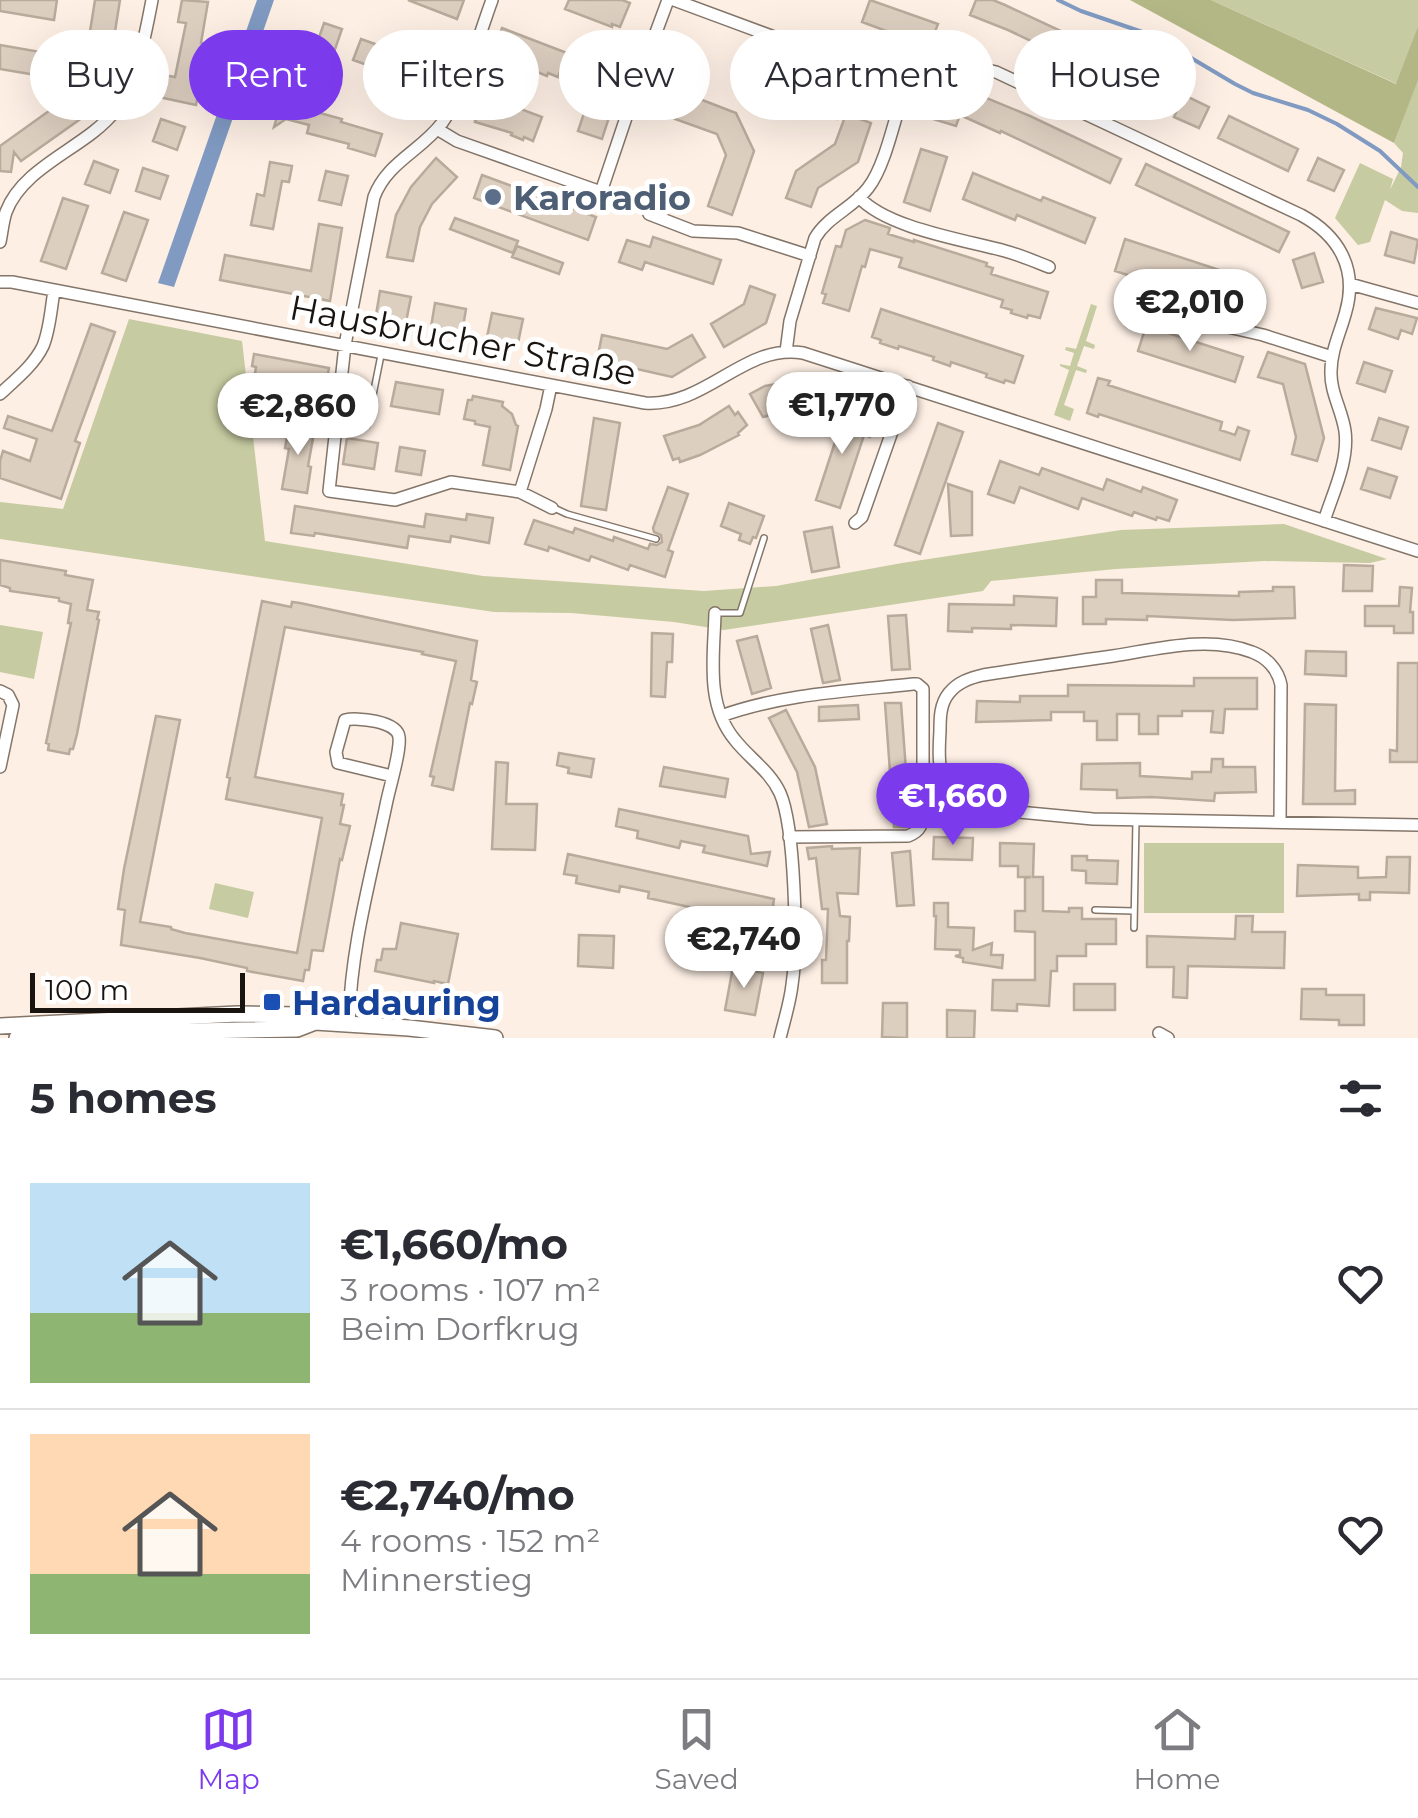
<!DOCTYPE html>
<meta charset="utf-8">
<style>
body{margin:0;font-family:Montserrat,sans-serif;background:#f2f2f3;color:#2b2b33;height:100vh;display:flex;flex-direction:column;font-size:38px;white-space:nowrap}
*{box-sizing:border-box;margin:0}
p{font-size:32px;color:#7c7c81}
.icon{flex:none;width:55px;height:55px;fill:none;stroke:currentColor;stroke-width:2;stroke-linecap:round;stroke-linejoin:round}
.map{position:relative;height:1038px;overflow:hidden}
.details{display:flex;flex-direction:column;background:#fff;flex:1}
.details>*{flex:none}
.guide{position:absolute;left:30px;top:30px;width:1360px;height:90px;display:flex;gap:20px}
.scale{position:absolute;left:30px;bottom:25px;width:215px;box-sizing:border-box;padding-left:10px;border:5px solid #1a1410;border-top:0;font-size:28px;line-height:35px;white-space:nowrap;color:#1a1410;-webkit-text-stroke:8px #fff;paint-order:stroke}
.price{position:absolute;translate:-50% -85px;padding:0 22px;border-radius:35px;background:#fff;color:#222;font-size:32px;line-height:65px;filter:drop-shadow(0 2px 5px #0008)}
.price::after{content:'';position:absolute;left:50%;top:60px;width:30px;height:22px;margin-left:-15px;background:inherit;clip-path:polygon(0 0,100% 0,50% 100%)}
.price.selected{background:#7c3aed;color:#fff}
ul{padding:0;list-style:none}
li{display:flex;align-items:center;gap:30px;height:250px;padding:0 30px}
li+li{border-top:2px solid #e1e1e2}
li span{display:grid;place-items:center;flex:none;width:280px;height:200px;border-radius:0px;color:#555}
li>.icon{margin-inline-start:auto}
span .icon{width:120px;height:120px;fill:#fffc;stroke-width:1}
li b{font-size:42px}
h2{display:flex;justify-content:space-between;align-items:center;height:120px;padding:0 30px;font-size:42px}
.tag{padding:0 35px;border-radius:45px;background:#fff;box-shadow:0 10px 40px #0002;font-size:35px;line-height:90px}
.tag.selected{background:#7c3aed;color:#fff}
.dock{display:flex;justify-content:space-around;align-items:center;height:140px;border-top:2px solid #e1e1e2;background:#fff;font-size:28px;color:#7c7c81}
.dock a{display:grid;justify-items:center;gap:5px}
.dock .selected{color:#7c3aed}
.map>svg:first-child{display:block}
</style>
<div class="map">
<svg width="1418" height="1038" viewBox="0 0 1418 1038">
<rect width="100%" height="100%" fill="#fdefe4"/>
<path fill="#c6cba1" d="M1211,0H1418V26L1397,84Z
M1418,78V213L1402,211L1385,200L1370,242L1358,245L1335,218L1360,163L1393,179L1390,190L1401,167L1403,153L1394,143Z
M1091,304L1097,306L1086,341L1095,345L1094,349L1084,346L1077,366L1087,370L1086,373L1076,370L1064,405L1074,409L1070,421L1054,415L1069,370L1060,366V364L1070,366L1074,353L1065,350L1066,347L1076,349Z
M129,319L242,341L265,541L483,576L704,591L776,586L902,563L1121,530L1284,524L1387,559L1370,563L1264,561L1116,569L991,581L983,591L724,630L674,622L571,613L494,612L0,539V502L63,509Z
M0,625L43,632L34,679L0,672Z
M1144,843H1284V913H1144Z
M215,883L254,892L248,918L209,909Z"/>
<path fill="#b3b786" d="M1130,0H1211L1396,84L1418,26V80L1394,143Z"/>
<path fill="#809ac2" d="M257,0H274L174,287L158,283Z"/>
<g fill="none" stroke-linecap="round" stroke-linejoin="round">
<path stroke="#809ac2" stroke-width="4" d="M1058,0L1081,11L1154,36L1235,84L1253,93L1308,110L1337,124L1380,151L1418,187"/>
</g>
<path fill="#ddcfc0" stroke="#b8ab9c" stroke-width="2.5" d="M0,0H57L54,20L0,11Z
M95,0H120L106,88L95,86L92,96L110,102L91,115L89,113L21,161L14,152L11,172L0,171V146L81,88Z
M182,0L208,2L201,43L208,44L196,105L154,96L158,74L175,77L186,23L178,22Z
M408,0H464L457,19Z
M569,0H622L630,3L620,27L612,24V27L565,9Z
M870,0L938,24L929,47L862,22Z
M976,0H993L1005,5L1162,78L1153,99L1008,30L970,15Z
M324,23L342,29L332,58L314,52Z
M502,28L567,53L558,77L548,73L547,76L535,71L536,69L513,60L511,62L499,58L500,55L493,52Z
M419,32L448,43L440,64L411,53Z
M361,39L389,49L381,70L353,60Z
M0,45L46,53L42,76L0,69Z
M605,51L628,59L602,139L578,131Z
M782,70L846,95L837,119L773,95Z
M401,76L430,86L422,107L393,97Z
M286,87L298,90L297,105L302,108L342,119L341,122L382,134L375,156L348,148L349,144L307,133L309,125L286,119L274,127Z
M959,87L976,96L977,94L1030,116L1121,159L1110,183L1001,131L1000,133L960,115L956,126L923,116L926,104L947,111Z
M478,93L542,117L533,141L524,137L523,140L511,135L512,133L475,122L476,120L469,117Z
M684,93L736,113L754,151L732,215L708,206L726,155L717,134L675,119Z
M1184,95L1209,107L1199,128L1174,117Z
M846,114L871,123L858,162L818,188L811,207L786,198L796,171L835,144Z
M1229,116L1298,149L1288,171L1218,138Z
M161,119L185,127L177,150L153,141Z
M921,149L947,157L930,211L904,202Z
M436,158L457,177L432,204L420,227L413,261L387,257L396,215L411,187Z
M1318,158L1344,170L1334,191L1308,180Z
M94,161L118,170L110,193L85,184Z
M270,162L292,166L289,182L282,181L273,229L251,225L257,194L264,196Z
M1146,164L1289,232L1279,252L1136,185Z
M143,168L168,176L160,199L136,191Z
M326,171L348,176L341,205L319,200Z
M973,173L1041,201L1043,197L1095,218L1085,243L1017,215L1015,220L963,199Z
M482,175L596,217L588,240L474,198Z
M63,198L88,206L66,269L41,261Z
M124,212L148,220L126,281L102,273Z
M455,218L518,241L513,253L450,229Z
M865,220L890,228L888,234L914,242V240L987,263L986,266L993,268L991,274L1048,292L1040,318L1028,315L1027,318L1011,313L1012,310L1001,307L1003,300L899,267L902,258L870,249L865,267L862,266L849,311L823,303L826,294L822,293L836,246L841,247L846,230Z
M319,224L342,228L330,301L220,280L225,255L311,271Z
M1391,232L1418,240L1414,263L1385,255Z
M653,237L721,260L713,284L645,262L642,270L619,262L627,240L650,247Z
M1125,239L1256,282L1246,313L1223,309L1224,306L1115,271Z
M517,246L563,263L559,274L512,257Z
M1314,253L1323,282L1302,288L1293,260Z
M750,286L775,295L766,323L724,347L711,324L744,304Z
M380,291L411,297L405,327L375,321Z
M435,303L466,309L461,339L430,333Z
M1376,308L1417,318L1412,334L1401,330L1398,339L1369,329Z
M881,309L1023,356L1014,383L1005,380L1004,383L986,377L987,374L951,362L950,366L933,360L934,357L899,346L898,349L880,343L881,340L872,337Z
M492,313L523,319L517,348L486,342Z
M91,324L115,332L75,441L80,443L61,499L0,478V461L3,451L30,461L37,439L4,428L8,416L52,431Z
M1146,326L1243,357L1235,382L1138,351Z
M602,335L667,349L692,335L705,357L672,377L597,360Z
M1268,352L1305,364L1324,438L1317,461L1292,454L1296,437L1283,384L1258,377Z
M254,354L329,368L324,394L254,380L256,367L252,366Z
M1364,362L1392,371L1385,392L1357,383Z
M1098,378L1110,381L1108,385L1222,422L1220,430L1235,435L1238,427L1249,431L1240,460L1099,414L1098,417L1087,413Z
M396,382L443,390L439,414L391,406Z
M788,382L812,384L829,390L819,416L790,410L763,417L750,394L765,386Z
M473,396L503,402L502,406L512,414L516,425L518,426L510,470L483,465L490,427L475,424V421L464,419L468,400H472Z
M729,406L735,415L738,412L747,425L738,433L739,435L700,455L680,462L679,458L673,460L664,436L699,425Z
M827,409L874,425L870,437L864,435L840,508L816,500L840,427L823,422Z
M594,418L620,423L606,510L581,506Z
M1379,418L1408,427L1401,449L1372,440Z
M290,422L315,427L308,466L311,467L307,493L282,489L289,449L285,448Z
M938,423L963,432L920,554L895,545Z
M347,438L378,443L374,469L343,464Z
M400,447L425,451L421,475L396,471Z
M1000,461L1039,475L1042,468L1103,490L1107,479L1141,492L1143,487L1177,500L1169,521L1157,517L1156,520L1134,512L1132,516L1082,498L1078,509L1020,487L1014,503L988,494Z
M1368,468L1397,477L1390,498L1361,489Z
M948,484L972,492V535L951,536Z
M668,487L688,494L668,550L673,552L665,577L630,565L628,570L591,556L589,561L549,547L548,551L525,544L534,520L573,533L575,528L613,541L614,537L648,549L650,544L657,545L662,542L661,535L654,532L653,528Z
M729,503L764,516L756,538L753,537L750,544L739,540L741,534L721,526Z
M295,506L424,527L426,514L466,520L467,514L493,518L489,543L451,536L450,542L409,536L407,548L315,533L314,536L291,533Z
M832,527L839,567L812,572L804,532Z
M0,560L66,571L65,575L93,580L87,610L99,612L97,619L99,620L77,734L73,749H70L69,754L48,750L49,744L46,743L71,623H68L71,604L59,601V598L10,591V588L0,585Z
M1344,565L1373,566L1372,591H1343Z
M1096,580H1122V593L1239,596V592L1273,591V587H1294L1295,618L1233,620L1147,616V620L1106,619V624H1083V597H1096Z
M1400,587L1412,588L1410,612H1413V633H1394V626H1365V606H1399Z
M1014,596L1057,598L1056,626L1011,625V629L972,628V632L948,631L949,604L1014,605Z
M262,601L291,607L292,602L300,603L477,641L471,680L477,682L472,704L470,703L453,790L432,785L434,777L430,776L456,661L422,654L423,652L285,627L255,777L343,794L341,805H344L340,824L350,826L342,860L340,859L323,951L312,950L309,970H305L303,981L247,971V968L200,958L121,945L125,910L118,909L124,869L156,716L180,720L140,922L171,927V929L185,933L297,953L322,818L226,799L230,778L227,777Z
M906,615L910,669L892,670L888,616Z
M828,625L840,680L823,683L811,629Z
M652,633L673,634L672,662H667L665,697L651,696Z
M757,636L771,688L752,694L737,641Z
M1306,651L1346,652V676L1305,674Z
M1398,663H1418V762H1390V750L1397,751Z
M1194,678H1257V709H1225L1223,733L1211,732L1213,711H1182V716H1158V734H1139V714H1117V740H1097V721H1084V712H1051V720L976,722L977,701L1020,702V696H1068V685L1194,686Z
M885,703H901L910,824L906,827H894Z
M1305,704L1336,705L1335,791L1355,790V804H1303Z
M858,705L859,719L819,721V707Z
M786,710L815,767L827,824L809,827L797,772L769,718Z
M559,753L594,759L591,777L568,773L569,768L557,765Z
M1212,759H1223V767H1255L1256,792L1215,793L1214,801L1152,797L1117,798V790L1081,789L1082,764L1140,763V776L1192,779V772H1211Z
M496,762L508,763L506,804H537L535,850L492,849Z
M664,767L728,779L725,797L660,786Z
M619,809L748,836L751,854L770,852L767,866L703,852L705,846L681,841L679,848L637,838L638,831L616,826Z
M934,837L973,838L972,860L933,859Z
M1000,843L1034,844L1033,877H1043V911L1069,912V908H1082V919H1116V944H1086V956H1057V971H1051L1049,1006L1017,1004V1011L992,1010L993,980H1035V932L1015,931V911H1025V878L1031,877H1018V866H1000Z
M832,846V849L860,848L858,894L837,893L840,916L850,917L849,941H847V983H822V960H826L828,909H822L816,858L809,859L807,848Z
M910,851L914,905L897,906L892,853Z
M568,854L774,899L770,927L781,930L777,942L742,933L745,919L648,898L649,892L620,886L619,892L576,883L577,876L564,874Z
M1072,856H1087V860L1118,861L1117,884L1086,883V871L1072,870Z
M1387,857H1410L1409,893L1370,892V900H1359V894L1297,896L1298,865L1358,867V878L1386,877Z
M934,903H948V927L974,928L973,950L992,943L991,955H1003L1002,968L963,962V958L955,956L960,955V950L935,949L936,916H934Z
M1236,916H1253L1252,932H1285L1284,968L1188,966L1187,998L1173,997L1174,967H1147V936L1235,939Z
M401,923L458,934L448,984L434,981V983L375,971L377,960H381L383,949H396Z
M579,935L614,936L613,968L578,966Z
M733,967L763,973L755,1015L725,1010Z
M1074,984H1115V1010H1074Z
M1302,989H1326V995H1364V1025H1339V1020L1301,1019Z
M883,1003H907V1038L882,1037Z
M947,1010L975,1011L974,1038H947Z"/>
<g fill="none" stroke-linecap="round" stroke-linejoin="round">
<defs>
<path id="lane" d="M367,425L381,355
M554,508L567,514L656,539
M717,613H740L764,538
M1095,910L1134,911
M1134,928L1136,820"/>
<path id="street" d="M492,0C479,35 463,94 442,123C421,151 387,162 374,197L345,345L329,491L395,500L451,482L520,492L552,508
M674,0L885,78L904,90
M437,129L457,141L601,192L642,70L668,0
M859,197C886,228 965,240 1005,251C1020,255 1034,261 1049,267
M649,214L693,231L738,233L810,256
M0,242C2,232 3,221 6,212C24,165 86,148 115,111C136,86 146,32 152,0
M0,282H12L645,403C707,407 744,343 803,353L1418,551
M1350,284L1418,303
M1148,303L1206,322L1263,335L1332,357
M786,352L790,321L815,238C828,216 853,208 868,188C885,167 895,117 904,90C935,78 962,62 996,72L1301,215C1338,235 1358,268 1346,311C1341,331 1331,350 1331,371C1330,392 1342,410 1345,431C1349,461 1333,493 1324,521
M0,394C15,380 34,365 43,346C50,329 51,308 54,291
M520,492L546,409L551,385
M855,523L862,517L908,386
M715,613C714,656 705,704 735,740C749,758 770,771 780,793C795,827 798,946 792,985C790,1003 784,1021 780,1038
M0,691L8,695L13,705L0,767
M721,716C782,694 848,691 913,684H917L923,689V811C922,825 921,831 908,836L789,837
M1280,822L1281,685C1278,669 1266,657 1252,652C1209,635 1157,649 1113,656C1070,662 1027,668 983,675C970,678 958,682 949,693C940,704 940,718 940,731C938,765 937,797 976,808L1093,819L1418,825
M349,1024C350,950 371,877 386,805C389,789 401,751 399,737C397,721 357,717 345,720L336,752L338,763L392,776
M1159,1033L1168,1038"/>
<path id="secondary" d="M0,1026L237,1014L298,1015L315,1022L409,1028L495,1038
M17,1038L96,1033L297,1029L315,1022"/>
</defs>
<use href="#lane" stroke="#847569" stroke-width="8"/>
<use href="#street" stroke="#847569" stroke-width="14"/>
<use href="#secondary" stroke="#847569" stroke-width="18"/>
<use href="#lane" stroke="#fff" stroke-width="5"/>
<use href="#street" stroke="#fff" stroke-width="11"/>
<use href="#secondary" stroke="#fff" stroke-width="15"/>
</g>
<circle fill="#5c6f8a" stroke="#fff" stroke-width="4" cx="493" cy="197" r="10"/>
<rect fill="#1a4fb4" stroke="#fff" stroke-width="4" x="262" y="992" width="20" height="20" rx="5"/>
<g text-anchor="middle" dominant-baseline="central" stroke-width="10" stroke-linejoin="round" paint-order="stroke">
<g font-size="35" font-weight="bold" fill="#4e5e75" stroke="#fff" text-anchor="start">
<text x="513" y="197">Karoradio</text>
</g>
<g font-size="35" fill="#1a1410" stroke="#fff">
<text transform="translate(463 340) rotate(11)">Hausbrucher Straße</text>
</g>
<g font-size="35" font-weight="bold" fill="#164399" stroke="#fff" text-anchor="start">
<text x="292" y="1002">Hardauring</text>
</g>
</g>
</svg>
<div class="scale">100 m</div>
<b class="price" style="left:1190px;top:354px">€2,010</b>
<b class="price" style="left:842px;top:457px">€1,770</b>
<b class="price" style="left:298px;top:458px">€2,860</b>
<b class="price selected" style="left:953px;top:848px">€1,660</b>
<b class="price" style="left:744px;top:991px">€2,740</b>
<div class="guide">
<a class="tag">Buy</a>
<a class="tag selected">Rent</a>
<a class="tag">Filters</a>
<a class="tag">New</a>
<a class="tag">Apartment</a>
<a class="tag">House</a>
</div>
</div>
<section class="details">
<h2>5 homes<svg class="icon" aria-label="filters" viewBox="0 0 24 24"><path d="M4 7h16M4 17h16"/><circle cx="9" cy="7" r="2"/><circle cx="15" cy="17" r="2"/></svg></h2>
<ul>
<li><span style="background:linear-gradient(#bfe0f5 65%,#8fb573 0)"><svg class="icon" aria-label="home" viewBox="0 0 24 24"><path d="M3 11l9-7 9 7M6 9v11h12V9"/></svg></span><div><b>€1,660/mo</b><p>3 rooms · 107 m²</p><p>Beim Dorfkrug</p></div><svg class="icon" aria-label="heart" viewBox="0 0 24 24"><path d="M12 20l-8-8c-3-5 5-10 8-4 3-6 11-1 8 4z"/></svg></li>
<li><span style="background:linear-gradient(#ffd9b3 70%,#8fb573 0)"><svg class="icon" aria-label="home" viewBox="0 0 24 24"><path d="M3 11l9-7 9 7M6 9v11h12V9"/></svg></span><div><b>€2,740/mo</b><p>4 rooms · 152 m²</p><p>Minnerstieg</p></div><svg class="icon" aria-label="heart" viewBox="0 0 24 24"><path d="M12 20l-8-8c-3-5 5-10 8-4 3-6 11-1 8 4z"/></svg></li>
</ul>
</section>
<nav class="dock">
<a class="selected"><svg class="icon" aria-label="map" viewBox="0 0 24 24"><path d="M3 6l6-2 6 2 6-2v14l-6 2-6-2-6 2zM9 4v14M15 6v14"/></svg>Map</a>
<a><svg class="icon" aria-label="saved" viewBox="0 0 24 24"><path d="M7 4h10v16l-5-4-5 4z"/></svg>Saved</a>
<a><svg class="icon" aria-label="home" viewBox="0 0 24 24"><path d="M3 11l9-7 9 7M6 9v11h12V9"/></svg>Home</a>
</nav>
